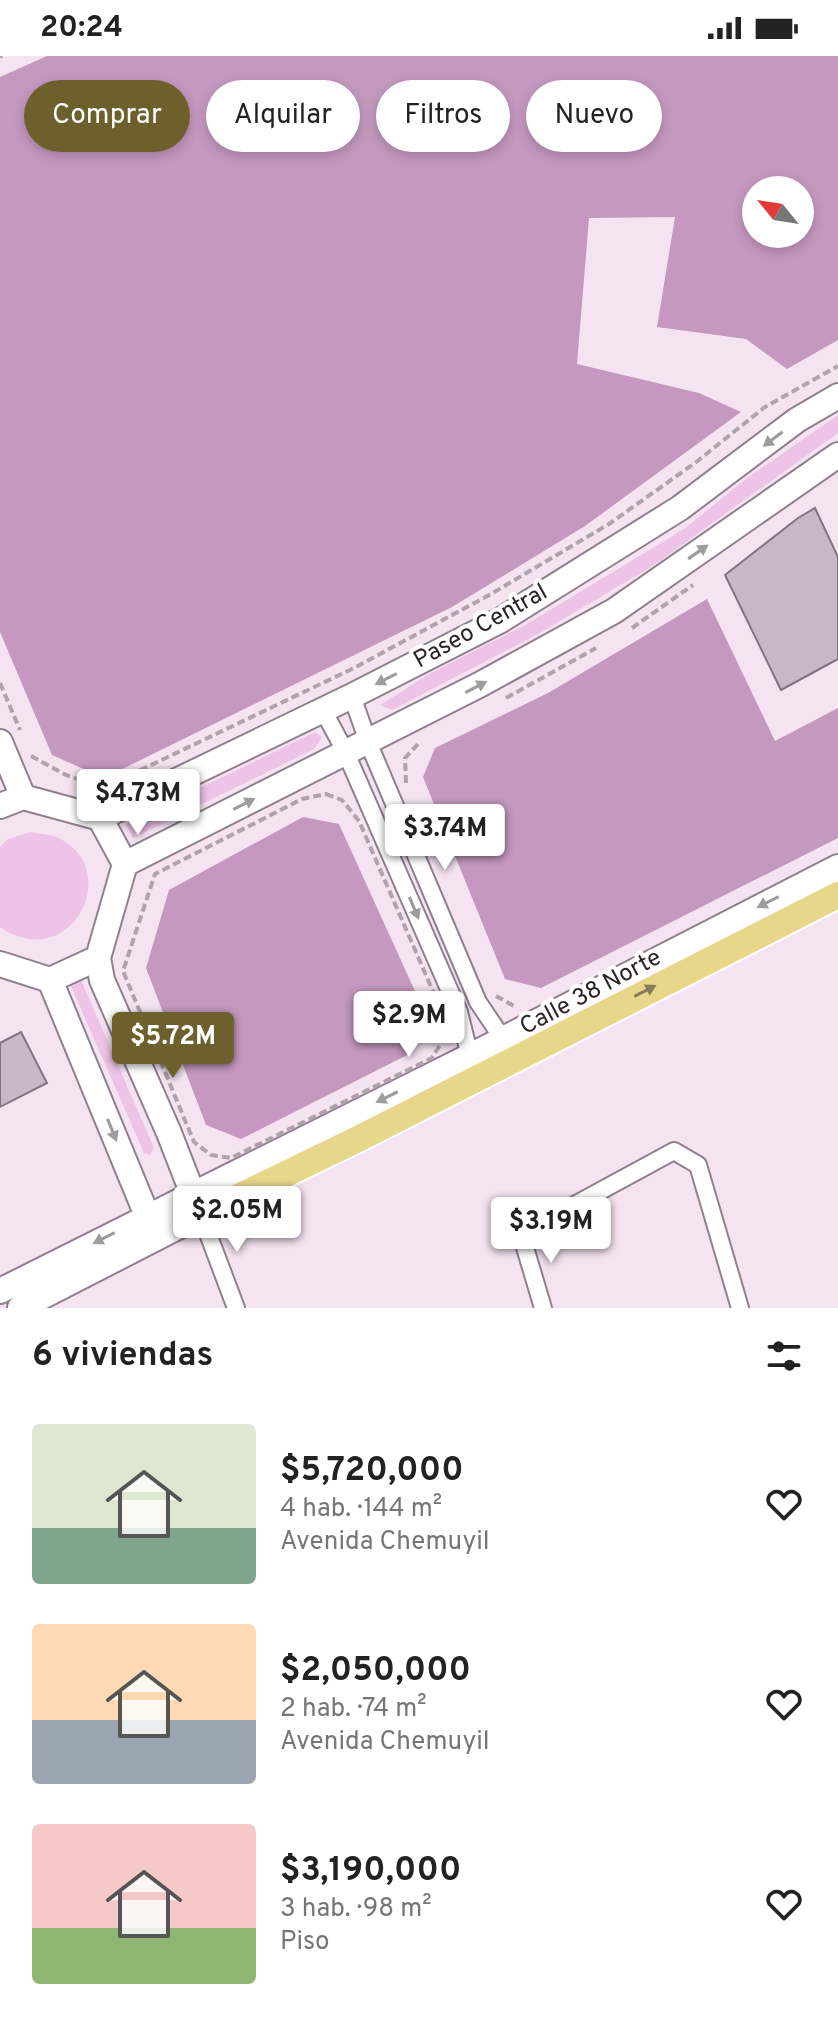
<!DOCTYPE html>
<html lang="es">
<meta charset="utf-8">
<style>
body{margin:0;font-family:Overpass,sans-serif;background:#f6f6f6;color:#222;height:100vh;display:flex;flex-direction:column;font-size:30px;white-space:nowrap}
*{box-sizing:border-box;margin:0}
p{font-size:26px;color:#767676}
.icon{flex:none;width:44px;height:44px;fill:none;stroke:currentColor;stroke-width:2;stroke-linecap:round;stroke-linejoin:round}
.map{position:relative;height:1252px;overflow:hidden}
.side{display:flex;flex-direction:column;background:#fff;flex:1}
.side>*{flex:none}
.guide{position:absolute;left:24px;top:24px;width:790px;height:72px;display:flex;gap:16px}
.needle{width:52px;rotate:300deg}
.fabs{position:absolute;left:742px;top:120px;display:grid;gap:16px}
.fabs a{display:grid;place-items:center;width:72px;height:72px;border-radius:50%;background:#fff;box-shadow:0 4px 12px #0003;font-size:40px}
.price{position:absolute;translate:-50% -68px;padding:0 18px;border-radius:8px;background:#fff;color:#222;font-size:26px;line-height:52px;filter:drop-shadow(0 2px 4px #0008)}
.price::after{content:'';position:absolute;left:50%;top:48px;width:24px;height:18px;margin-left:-12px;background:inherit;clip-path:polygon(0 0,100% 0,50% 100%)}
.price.on{background:#6d602d;color:#fff}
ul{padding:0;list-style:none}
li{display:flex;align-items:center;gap:24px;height:200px;padding:0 32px}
li span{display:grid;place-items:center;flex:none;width:224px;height:160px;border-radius:8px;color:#555}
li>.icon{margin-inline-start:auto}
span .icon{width:96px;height:96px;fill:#fffc;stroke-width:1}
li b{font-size:34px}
h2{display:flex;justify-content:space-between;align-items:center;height:96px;padding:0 32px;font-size:34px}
.tag{padding:0 28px;border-radius:36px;background:#fff;box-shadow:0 4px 12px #0003;font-size:28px;line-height:72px}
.tag.on{background:#6d602d;color:#fff}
.status{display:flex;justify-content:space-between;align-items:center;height:56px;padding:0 40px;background:#fff;direction:ltr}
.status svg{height:22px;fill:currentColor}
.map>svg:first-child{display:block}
</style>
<div class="status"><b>20:24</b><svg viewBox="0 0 49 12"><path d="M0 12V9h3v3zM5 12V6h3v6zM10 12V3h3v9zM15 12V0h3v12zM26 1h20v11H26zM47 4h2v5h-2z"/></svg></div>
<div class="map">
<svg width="838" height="1252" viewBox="0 0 838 1252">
<rect width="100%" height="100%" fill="#f5e3f2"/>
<path fill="#edc3e7" d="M838,359V377L654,509L540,577L392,654L380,649L431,617L527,568L684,473L743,425Z
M315,676L322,681L314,693L133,782L126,768Z
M31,776C39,778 49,778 56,781C126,811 71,920 0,871V791L8,783Z
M81,924L154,1092L150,1099L144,1097L70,928Z"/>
<path fill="#c498bf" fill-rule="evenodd" d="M47,0H838V284L787,313L746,283L657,271L675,161L589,162L577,308L699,337L741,356L585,470L452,551L104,722L52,699L0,576V21ZM756,134H800V178H756Z
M707,543L775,685L838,652V782L541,932L505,923L423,721L435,692L548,637Z
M303,761L339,768L429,966L409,998L241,1083L206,1069L146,912L169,834Z"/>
<path fill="#c8b7c6" stroke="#837481" stroke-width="2" d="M815,452L838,501V603L781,634L725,519L798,462Z
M21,976L47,1027L0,1051V987Z"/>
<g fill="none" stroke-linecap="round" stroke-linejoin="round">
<defs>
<path id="minor" d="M352,640L368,686L478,946L507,989
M323,654L346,697L459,956L472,1009
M201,1159L236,1252
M543,1252L521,1178L674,1095L698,1109L740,1252"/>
<path id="secondary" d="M0,686L23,741
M0,750L23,741L100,762L125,808L98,902L102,924L169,1077L201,1159L20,1252
M100,762L352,640L501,564L680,452L797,364L838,340
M125,808L481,628L614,555L838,399
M0,908L50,924L98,902
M50,924L153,1174
M0,1235L468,1001L838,811"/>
<path id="primary" d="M201,1159L360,1082L838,839"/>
</defs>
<use href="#minor" stroke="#8f808d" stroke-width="20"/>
<use href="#secondary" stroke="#8f808d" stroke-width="28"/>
<use href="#primary" stroke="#fff" stroke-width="30"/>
<path stroke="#b0a2ae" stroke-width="4" stroke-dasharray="8 4" stroke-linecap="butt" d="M0,1L2,0
M632,572L693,529
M0,627L20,674
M506,642L596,592
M31,700L66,719L103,732L354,612L491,538L609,468L695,407L765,351L838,310
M406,727L405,702L420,686
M326,738L342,744L359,765L445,963L443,984L432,1002L231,1102L211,1099L194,1086L123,915L155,818L302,743Z
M496,940L516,951"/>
<use href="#minor" stroke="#fff" stroke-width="16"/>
<use href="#secondary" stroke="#fff" stroke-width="24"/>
<use href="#primary" stroke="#e8d68b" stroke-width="26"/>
</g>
<defs><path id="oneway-solid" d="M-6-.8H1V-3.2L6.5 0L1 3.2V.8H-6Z" transform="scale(2)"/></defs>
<g fill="#9f9c9f">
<use href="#oneway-solid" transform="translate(773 383) rotate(143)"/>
<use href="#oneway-solid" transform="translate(698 496) rotate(-35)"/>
<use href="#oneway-solid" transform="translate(386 623) rotate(153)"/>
<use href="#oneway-solid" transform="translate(476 631) rotate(-28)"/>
<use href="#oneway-solid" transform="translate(244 748) rotate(-27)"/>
<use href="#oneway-solid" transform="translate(768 846) rotate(153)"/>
<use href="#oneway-solid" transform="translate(414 852) rotate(67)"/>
<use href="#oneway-solid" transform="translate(387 1041) rotate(154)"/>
<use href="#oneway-solid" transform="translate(112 1074) rotate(68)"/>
<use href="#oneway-solid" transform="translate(104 1182) rotate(153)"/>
</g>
<use fill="#897d5a" href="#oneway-solid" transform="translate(645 935) rotate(-27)"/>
<g text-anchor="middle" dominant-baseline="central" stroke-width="8" stroke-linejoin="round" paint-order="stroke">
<g font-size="24" fill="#2a242a" stroke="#fff">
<text transform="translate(481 571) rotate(-29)">Paseo Central</text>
<text transform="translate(591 937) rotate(-28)">Calle 38 Norte</text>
</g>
</g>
</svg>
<div class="fabs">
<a><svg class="needle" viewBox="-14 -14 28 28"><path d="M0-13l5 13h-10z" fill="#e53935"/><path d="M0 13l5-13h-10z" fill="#767676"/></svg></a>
</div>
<b class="price" style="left:138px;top:781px">$4.73M</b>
<b class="price" style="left:445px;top:816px">$3.74M</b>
<b class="price" style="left:409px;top:1003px">$2.9M</b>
<b class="price on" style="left:173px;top:1024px">$5.72M</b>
<b class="price" style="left:237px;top:1198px">$2.05M</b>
<b class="price" style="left:551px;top:1209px">$3.19M</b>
<div class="guide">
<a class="tag on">Comprar</a>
<a class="tag">Alquilar</a>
<a class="tag">Filtros</a>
<a class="tag">Nuevo</a>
</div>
</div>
<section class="side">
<h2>6 viviendas<svg class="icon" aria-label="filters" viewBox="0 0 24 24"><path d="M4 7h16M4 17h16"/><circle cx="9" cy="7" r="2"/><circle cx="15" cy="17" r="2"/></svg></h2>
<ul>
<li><span style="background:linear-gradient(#dfe7d0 65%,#7fa58c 0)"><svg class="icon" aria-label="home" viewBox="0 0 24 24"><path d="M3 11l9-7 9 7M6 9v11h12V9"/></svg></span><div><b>$5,720,000</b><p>4 hab. · 144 m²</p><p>Avenida Chemuyil</p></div><svg class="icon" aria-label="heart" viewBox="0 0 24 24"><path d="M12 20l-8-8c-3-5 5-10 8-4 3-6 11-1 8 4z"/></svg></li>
<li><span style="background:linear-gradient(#ffd9b3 60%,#9aa5b1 0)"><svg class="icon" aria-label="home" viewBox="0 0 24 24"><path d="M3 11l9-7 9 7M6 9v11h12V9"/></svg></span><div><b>$2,050,000</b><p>2 hab. · 74 m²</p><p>Avenida Chemuyil</p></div><svg class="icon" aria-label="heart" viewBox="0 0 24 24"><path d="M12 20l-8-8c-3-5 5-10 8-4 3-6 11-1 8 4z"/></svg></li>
<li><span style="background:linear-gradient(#f6c9c9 65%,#8fb573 0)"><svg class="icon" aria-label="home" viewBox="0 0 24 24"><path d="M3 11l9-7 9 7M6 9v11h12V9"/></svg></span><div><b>$3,190,000</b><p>3 hab. · 98 m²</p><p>Piso</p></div><svg class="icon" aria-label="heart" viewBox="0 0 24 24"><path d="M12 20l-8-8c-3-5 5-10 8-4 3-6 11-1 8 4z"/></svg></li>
</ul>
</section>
